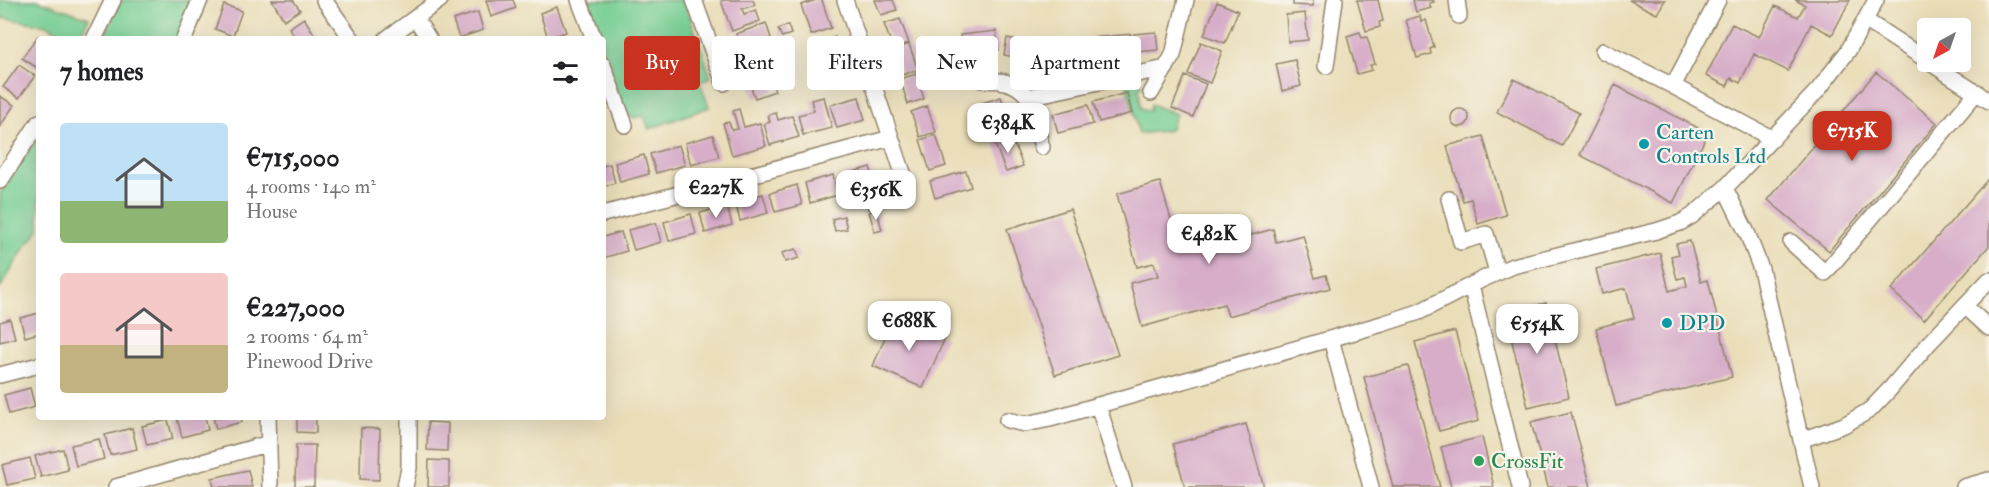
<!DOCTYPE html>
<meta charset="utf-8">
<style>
body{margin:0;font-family:"IM FELL Double Pica",serif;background:#f2f2f2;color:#202124;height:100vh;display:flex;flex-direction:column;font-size:22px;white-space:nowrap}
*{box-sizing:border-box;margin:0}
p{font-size:20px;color:#757577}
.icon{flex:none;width:33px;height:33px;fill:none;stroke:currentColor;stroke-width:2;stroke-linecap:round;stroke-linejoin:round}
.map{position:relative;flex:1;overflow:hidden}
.sheet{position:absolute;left:36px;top:36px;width:570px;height:384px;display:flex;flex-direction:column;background:#fff;border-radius:6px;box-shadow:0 6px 24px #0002}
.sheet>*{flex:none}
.top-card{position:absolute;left:624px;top:36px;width:570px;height:54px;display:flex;gap:12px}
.needle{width:39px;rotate:220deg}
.buttons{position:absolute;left:1917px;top:18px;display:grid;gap:12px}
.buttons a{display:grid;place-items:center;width:54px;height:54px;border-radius:6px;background:#fff;box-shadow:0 6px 24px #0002;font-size:30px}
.price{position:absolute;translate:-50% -51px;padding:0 14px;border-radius:12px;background:#fff;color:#222;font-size:20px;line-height:39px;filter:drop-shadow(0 2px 3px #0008)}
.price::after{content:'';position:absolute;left:50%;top:36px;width:18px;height:14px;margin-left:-9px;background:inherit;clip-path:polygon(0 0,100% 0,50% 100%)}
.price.active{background:#c8321e;color:#fff}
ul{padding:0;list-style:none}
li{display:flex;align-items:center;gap:18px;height:150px;padding:0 24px}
li span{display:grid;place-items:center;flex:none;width:168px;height:120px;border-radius:6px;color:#555}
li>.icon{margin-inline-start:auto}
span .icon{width:72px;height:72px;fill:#fffc;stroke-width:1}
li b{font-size:26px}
h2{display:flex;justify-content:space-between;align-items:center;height:72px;padding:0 24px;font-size:26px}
.chip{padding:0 21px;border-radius:6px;background:#fff;box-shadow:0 6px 24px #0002;font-size:21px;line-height:54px}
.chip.active{background:#c8321e;color:#fff}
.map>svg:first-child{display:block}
</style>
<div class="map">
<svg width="1989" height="487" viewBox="0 0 1989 487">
<rect width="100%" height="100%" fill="#f7f3e8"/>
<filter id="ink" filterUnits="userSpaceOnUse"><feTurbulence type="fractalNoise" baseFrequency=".0167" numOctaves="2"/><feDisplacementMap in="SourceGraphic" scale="12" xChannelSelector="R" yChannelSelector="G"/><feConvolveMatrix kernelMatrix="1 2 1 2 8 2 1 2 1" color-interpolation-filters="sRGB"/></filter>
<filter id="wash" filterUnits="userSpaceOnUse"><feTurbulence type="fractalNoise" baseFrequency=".008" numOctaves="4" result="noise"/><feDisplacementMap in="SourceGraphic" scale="24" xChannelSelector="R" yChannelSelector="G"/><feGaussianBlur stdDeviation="1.35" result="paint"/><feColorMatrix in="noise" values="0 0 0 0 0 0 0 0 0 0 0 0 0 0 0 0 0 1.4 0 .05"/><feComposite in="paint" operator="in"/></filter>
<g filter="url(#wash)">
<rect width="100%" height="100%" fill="#eadeb9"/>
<path fill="#76ce93" stroke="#587c58" stroke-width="1.5" d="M0,0H37L89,18L78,39H72L47,25L3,18L0,22Z
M121,0H192L176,39H103Z
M585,0H684L711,77L700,82L709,107L649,129L644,116L633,118L625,114L603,51V39H599Z
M1137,80L1142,85L1139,89L1141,108L1150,111L1151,104L1176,114L1170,130L1139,134L1126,81Z
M39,135V230L25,247L0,288V193Z"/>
<g id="blocks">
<path fill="#d7adc9" d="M272,0H293L300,10L284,20Z
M486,0H513L516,8L491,17Z
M725,0H753L755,5L742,9L744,14L756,10L760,21L732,31L721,1Z
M816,0H822L831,28L811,35L801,5Z
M875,0H893L897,10L881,15Z
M1293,0H1313V6L1293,5Z
M1357,0H1378L1383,21L1379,22L1380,27L1366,31Z
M1413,0H1433L1434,2L1429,3L1431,8L1416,12Z
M1629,0H1665L1657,14Z
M1795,0H1850L1832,35L1811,24L1788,71L1754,54L1740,83L1731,78L1727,86L1706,76L1732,24L1759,37L1775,6L1798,17L1805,5Z
M1217,2L1238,11L1225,43L1204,35Z
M224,5L242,11L233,36L215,29Z
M557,7L566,32L548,38L540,13Z
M478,12L483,30L459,38L453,20Z
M1305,13L1308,40L1288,42L1286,15Z
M1420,16L1421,22L1426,20L1434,47L1430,49L1431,54L1417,58L1406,20Z
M304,18L311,29L317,39H296L289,28Z
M900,19L909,43L893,48L884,24Z
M766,23L771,38L760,42L765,57L747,64L736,34Z
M788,25L791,34L782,37L778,29Z
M996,31L999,50L962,55L960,35Z
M1156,32L1158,50L1136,52L1134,34Z
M1360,32L1362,38L1367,37L1375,64L1370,65L1372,70L1357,74L1347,36Z
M1131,34L1133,52L1092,56L1090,38Z
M38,36L43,39H39V69L22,58Z
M835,37L845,67L825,74L815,44Z
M1007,38L1047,46L1044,63L1004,55Z
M1089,40L1091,57L1050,61L1048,44Z
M1201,42L1222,51L1210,83L1188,74Z
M909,44L918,70L902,75L893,50Z
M772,59L776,70L768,72L775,91L755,98L744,69Z
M1295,60L1301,86L1282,91L1276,64Z
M19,65L35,76L19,98L3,87Z
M1876,72L1937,123L1829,251L1768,200Z
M916,74L924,99L908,104L900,79Z
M1185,76L1206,84L1193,117L1172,108Z
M1514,79L1579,113L1562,146L1497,112Z
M1615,85L1708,133L1673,203L1580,155Z
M1127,93L1132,113L1099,122L1093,102Z
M0,96L14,105L0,127Z
M824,97L832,128L803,135L798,115L814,111L811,100Z
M859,97L865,120L837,128L830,105Z
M1001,97L1009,120L991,127L982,103Z
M1088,105L1093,124L1058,133L1053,114Z
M927,106L936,132L920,137L911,112Z
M739,109L744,127L760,123L766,146L732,155L723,123L729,122L732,130L738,129L733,111Z
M1451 118a9 9 0 1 1 18 0a9 9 0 1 1-18 0Z
M776,113L778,120L792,116L799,137L770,145L764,124L770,122L768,115Z
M713,135L719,157L691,165L685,143Z
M936,135L946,166L930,171L920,140Z
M1011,136L1023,166L1006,172L994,142Z
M1483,136L1506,215L1478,224L1471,199L1463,201L1447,146Z
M679,145L685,165L656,173L650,154Z
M644,155L649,174L620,182L615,163Z
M610,164L615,183L603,187V166Z
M870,167L876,187L890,183L893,193L873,199L875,207L868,209L863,191L869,188L848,194L843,175Z
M966,171L971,187L935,198L930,181Z
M833,175L838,195L810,203L805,183Z
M1989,178V246L1924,320L1891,290Z
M1160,182L1178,243L1223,231L1226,242L1273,229L1276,242L1303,235L1315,278L1326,275L1330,288L1228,316L1224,304L1142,327L1130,283L1158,276L1154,263L1137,267L1117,194Z
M797,185L802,205L775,212L770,193Z
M763,194L768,213L740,221L735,201Z
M727,206L732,225L705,233L700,213Z
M1070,209L1118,355L1055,375L1007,229Z
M877,210L882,230L875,232L869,212Z
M691,214L696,234L669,241L664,222Z
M844,216L847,229L835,231L832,219Z
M656,223L661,242L634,250L628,230Z
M621,232L627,251L603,258V237Z
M1690,241L1701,282L1708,280L1732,377L1616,406L1596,328L1634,318L1626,288L1602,294L1596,269L1660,253L1669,291L1687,286L1685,277L1677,279L1671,256L1679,254L1676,244Z
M796,249L799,258L785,262L782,253Z
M1546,303L1569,397L1528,407L1505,313Z
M39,313V333L25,337L20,318Z
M894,316L945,338L923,388L873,366Z
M10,319L15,338L0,342V322Z
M1455,331L1479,421L1439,431L1415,342Z
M1408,366L1440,487H1393L1364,377Z
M30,388L35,407L9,414L4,395Z
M1571,412L1591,487H1548L1531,422Z
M205,417L208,430L182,437L177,418Z
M213,417H241L242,422L216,429Z
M297,417H316V433L297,432Z
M168,420L173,439L147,445L142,426Z
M428,422L448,423L447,451L427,450Z
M1246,424L1264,487H1185L1173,444Z
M132,428L137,449L110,455L105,435Z
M361,428L380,429L379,480L360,479Z
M1482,437L1494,487H1451L1441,447Z
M99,439L104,459L76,466L71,445Z
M296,445H315L314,487H295Z
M63,449L68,470L41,477L35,456Z
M30,458L35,479L7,485L2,465Z
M429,460L449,461V487H428Z
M248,470L252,487H214L212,478Z"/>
</g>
</g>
<g filter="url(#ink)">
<use href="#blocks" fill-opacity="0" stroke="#92846c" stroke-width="1.5"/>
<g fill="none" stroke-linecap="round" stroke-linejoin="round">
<defs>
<path id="minor" d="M324,0L352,39
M579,0L594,39
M694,0L724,83
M845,0L905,179
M1457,0L1459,16
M1718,0L1673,86L1773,139
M416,19L429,39
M1865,20L1928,61
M94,39L113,0
M184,39L200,0
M386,39L440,0
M1603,51L1673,86
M1929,62L1989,101
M603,65L625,125
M1326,66L1335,0
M981,80C998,80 1017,81 1028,97L1042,147
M1151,93L1173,55L1186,0
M1028,97L1166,68
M0,181L39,122
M1725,188L1748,235L1761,269L1812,487
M1449,199L1461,242L1486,234L1497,272
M603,214L891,138
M1791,242L1825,273L1977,92
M1471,285L1520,487
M1965,306L1989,328
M1331,339L1371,487
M0,375L39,365
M1098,405L1124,487
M268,417L270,487
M1007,420L1025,424L1050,419L1382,324L1419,312L1483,279L1513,266L1656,231L1680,223L1692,216L1725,188L1818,90L1848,51L1876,0
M1801,440L1844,425L1870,410L1890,389L1930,342L1989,280
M116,487L269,443
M405,487L409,468V417
M1964,487L1989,480"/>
</defs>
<use href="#minor" stroke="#92846c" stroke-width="18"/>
<use href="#minor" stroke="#fff" stroke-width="15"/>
</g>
</g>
<g fill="#0f9aa8" stroke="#f7f3e8" stroke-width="2">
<circle cx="1644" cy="144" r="6"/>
<circle cx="1667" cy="323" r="6"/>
</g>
<circle fill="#2e9e5b" stroke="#f7f3e8" stroke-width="2" cx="1479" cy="461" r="6"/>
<g text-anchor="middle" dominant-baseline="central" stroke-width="4.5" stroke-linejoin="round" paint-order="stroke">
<g font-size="21" fill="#0d838f" stroke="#f7f3e8" text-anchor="start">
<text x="1656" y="132">Carten<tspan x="1656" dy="24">Controls Ltd</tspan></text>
<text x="1679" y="323">DPD</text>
</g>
<g font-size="21" fill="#27864d" stroke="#f7f3e8" text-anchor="start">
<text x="1491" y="461">CrossFit</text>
</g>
</g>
</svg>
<div class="buttons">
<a><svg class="needle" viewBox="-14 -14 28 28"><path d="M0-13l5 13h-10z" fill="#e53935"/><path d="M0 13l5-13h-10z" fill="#757577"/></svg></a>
</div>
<b class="price" style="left:1008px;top:154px">€384K</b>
<b class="price active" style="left:1852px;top:162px">€715K</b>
<b class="price" style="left:716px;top:219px">€227K</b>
<b class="price" style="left:876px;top:221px">€356K</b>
<b class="price" style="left:1209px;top:265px">€482K</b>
<b class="price" style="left:909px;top:352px">€688K</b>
<b class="price" style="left:1537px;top:355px">€554K</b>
<div class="top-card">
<a class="chip active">Buy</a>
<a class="chip">Rent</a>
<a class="chip">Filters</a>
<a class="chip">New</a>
<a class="chip">Apartment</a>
</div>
<section class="sheet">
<h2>7 homes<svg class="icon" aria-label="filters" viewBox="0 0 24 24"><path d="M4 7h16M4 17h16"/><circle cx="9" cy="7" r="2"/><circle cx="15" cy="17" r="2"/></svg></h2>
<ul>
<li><span style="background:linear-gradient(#bfe0f5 65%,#8fb573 0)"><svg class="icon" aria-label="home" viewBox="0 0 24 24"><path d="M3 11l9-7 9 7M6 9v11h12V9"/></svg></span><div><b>€715,000</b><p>4 rooms · 140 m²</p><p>House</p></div></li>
<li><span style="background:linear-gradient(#f6c9c9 60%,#c2b280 0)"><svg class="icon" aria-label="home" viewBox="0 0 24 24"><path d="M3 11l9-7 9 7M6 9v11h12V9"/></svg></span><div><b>€227,000</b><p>2 rooms · 64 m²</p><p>Pinewood Drive</p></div></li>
</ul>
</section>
</div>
